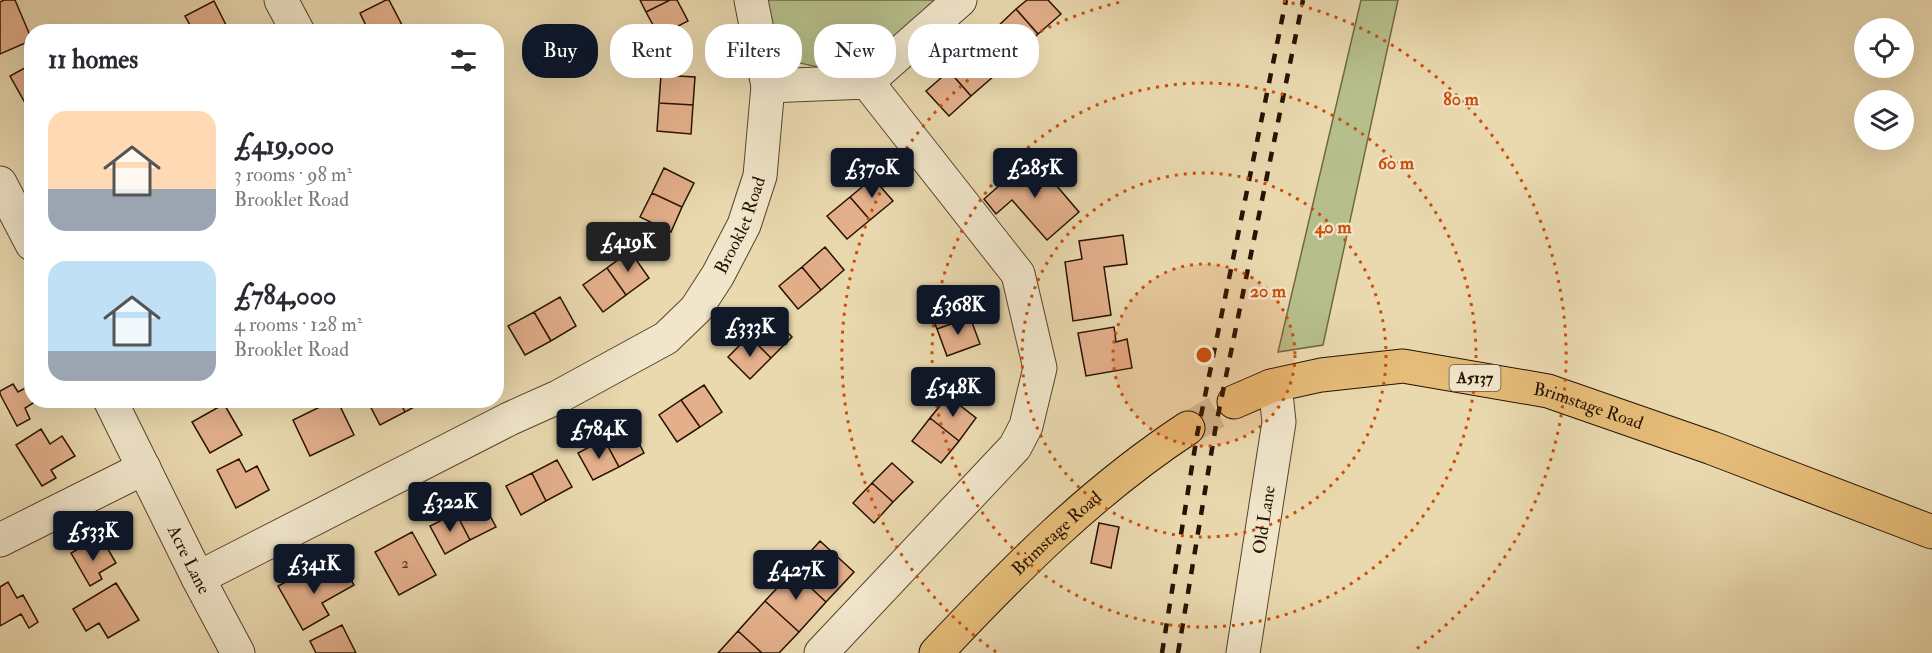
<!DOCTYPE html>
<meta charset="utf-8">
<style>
body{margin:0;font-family:"IM FELL Double Pica",serif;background:#f2f2f3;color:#2b2b33;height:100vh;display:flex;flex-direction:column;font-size:22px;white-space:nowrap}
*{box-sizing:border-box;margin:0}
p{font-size:20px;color:#7c7c81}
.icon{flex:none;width:33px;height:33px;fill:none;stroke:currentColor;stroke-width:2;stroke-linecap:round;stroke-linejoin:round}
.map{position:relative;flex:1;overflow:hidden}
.details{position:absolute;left:24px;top:24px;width:480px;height:384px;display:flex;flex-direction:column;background:#fff;border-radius:24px;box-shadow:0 6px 24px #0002}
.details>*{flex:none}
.top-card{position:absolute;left:522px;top:24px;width:570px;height:54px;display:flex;gap:12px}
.buttons{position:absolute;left:1854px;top:18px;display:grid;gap:12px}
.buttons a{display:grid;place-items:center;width:60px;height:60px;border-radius:50%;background:#fff;box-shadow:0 6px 24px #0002;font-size:30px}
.price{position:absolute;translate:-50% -51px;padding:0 14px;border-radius:6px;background:#111827;color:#fff;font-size:20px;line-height:39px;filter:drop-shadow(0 2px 3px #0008)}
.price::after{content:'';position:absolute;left:50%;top:36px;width:18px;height:14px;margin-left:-9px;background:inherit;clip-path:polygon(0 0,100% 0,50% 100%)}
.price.active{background:#222;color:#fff}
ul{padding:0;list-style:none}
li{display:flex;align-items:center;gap:18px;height:150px;padding:0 24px}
li span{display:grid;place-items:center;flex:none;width:168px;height:120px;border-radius:18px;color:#555}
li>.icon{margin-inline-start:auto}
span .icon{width:72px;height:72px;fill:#fffc;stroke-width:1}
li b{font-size:26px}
h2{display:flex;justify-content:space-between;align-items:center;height:72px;padding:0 24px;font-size:26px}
.tag{padding:0 21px;border-radius:24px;background:#fff;box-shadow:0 6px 24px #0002;font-size:21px;line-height:54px}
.tag.active{background:#111827;color:#fff}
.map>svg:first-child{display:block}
</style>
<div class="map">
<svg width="1932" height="653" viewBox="0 0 1932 653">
<rect width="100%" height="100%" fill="#ead9af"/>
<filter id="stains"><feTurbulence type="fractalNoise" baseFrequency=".00333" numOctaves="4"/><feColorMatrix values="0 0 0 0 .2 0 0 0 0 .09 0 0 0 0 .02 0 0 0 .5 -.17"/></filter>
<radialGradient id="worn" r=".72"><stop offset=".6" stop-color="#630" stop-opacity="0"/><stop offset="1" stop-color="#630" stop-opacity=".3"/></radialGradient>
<path fill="#b6bf8b" stroke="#6e6846" stroke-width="1.5" d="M764,0H935C916,17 871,65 847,69C833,72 801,63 787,60L770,36Z
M1361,0H1398L1323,345L1278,352Z"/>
<path fill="#e4b08c" stroke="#261100" stroke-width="1.5" d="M4,0H15L32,40L0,54V2Z
M386,0H389L402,25L388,32H369L360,13Z
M640,0H670L646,12Z
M670,0H677L688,21L659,36L646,12Z
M1027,0H1048L1061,14L1038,34L1016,9Z
M214,1L227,27L218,32H194L185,16Z
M1016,9L1038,34L1016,54L994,30Z
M972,51L994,76L971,96L949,71Z
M32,64V108L29,110L10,76Z
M949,71L971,96L949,116L926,91Z
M661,75L695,77L693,105L659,103Z
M659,103L693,105L691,134L657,131Z
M1032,157L1079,212L1047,240L1012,200L996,214L984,199Z
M664,168L694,183L682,207L652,193Z
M873,178L893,201L870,220L850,197Z
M652,193L682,207L671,232L640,217Z
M850,197L870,220L847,239L827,216Z
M1123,235L1127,264L1104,267L1111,315L1073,321L1065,262L1082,259L1079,241Z
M825,247L844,270L821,290L802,267Z
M630,251L649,278L626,295L607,268Z
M802,267L821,290L798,309L779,286Z
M607,268L626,295L603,312L583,285Z
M960,290L970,317L937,329L927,302Z
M560,297L576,326L551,341L534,312Z
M534,312L551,341L525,355L508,326Z
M771,315L792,337L771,358L749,336Z
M970,317L980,344L947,356L937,329Z
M1114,327L1116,342L1127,339L1132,368L1086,376L1078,333Z
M749,336L771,358L750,379L728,357Z
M13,384L18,392L31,385L32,400H38L25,408L30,419L17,426L0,394V391Z
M704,385L722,412L700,427L681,400Z
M948,396L976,418L959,441L930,418Z
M334,400H337L354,435L310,456L293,420Z
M367,400H399L405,412L380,425Z
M399,400H427L405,412Z
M681,400L700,427L677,442L659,415Z
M224,404L242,435L210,453L192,422Z
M930,418L959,441L941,463L912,441Z
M630,426L644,453L619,467L604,439Z
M41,429L50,444L62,436L75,456L51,470L56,478L42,486L16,445Z
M604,439L619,467L593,480L578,453Z
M239,459L246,472L257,466L269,490L236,508L217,470Z
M557,460L572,487L546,501L532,473Z
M892,463L913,482L893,502L872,483Z
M532,473L546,501L521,515L506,486Z
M872,483L893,502L874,523L853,503Z
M481,499L496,527L470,540L456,513Z
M456,513L470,540L445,554L430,526Z
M1099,523L1119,527L1111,568L1091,563Z
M412,532L436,575L399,595L375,552Z
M820,541L854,572L826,602L793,571Z
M87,544L91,552L105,544L116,563L99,573L102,579L90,586L71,553Z
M343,566L354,585L322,603L329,615L303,630L278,586L303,573L309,585Z
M793,571L826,602L799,632L765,601Z
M8,582L17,598L23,595L38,622L29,628L21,614L0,626V587Z
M116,583L139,620L108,638L99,623L86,631L73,609Z
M765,601L799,632L779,653H762L738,631Z
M342,625L356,653H316L310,641Z
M738,631L762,653H718Z"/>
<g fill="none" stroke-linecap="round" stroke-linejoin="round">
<path stroke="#cdbb95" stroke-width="33" stroke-dasharray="33 16" stroke-linecap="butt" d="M1188,428L1234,402"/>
<defs>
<g id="minor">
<path d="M281,0L298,32"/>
<path d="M867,82L960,0"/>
<path d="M768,86L867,82L1018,274L1040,368L1026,426L1015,447L821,653"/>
<path d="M0,183L32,244"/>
<path id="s1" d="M110,400L198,578L238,653"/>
<path d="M0,540L144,468"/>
<path id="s2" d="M198,578L509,419L558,397L666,338L696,309L718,275L744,225L760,176L768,86L751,0"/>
<path id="s3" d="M1243,653L1279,422L1277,403L1271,386"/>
</g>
<g id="major">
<path id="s4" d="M1234,402L1271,386L1321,375L1403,366L1548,391L1712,448L1932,532"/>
<path id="s5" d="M936,653C1014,570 1092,491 1188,428"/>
</g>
</defs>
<use href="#minor" stroke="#57432c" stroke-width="35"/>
<use href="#major" stroke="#261100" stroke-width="35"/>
<use href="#minor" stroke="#f1e6cb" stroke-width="33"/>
<use href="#major" stroke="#e5bc78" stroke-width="33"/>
<path stroke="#261100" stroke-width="4.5" stroke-dasharray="10 10" stroke-linecap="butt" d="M1162,653L1197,435L1286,0
M1178,653L1216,425L1303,0"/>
</g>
<circle cx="1204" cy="355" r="91" fill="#cb4e0a" fill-opacity=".12"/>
<g fill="none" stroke="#cb4e0a" stroke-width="3" stroke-dasharray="3 6">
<circle cx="1204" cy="355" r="91"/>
<circle cx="1204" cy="355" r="182"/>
<circle cx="1204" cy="355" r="272"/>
<path d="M996 652A363 363 0 0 1 1125 1M1283 1A363 363 0 0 1 1412 652"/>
</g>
<g text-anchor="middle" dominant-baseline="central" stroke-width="4.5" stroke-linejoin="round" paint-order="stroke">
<g font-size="15" fill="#563923">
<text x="405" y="563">2</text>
</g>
<rect fill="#f1e6cb" stroke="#63513d" stroke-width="1.5" x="1449.5" y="365" width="51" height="26" rx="4.5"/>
<g font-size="16" font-weight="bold" fill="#261100">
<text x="1475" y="378">A5137</text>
</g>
<g font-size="18" fill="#261100" stroke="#f1e6cb">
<text stroke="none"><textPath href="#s2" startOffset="663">Brooklet Road</textPath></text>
<text stroke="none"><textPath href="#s4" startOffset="364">Brimstage Road</textPath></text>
<text stroke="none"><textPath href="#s3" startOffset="135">Old Lane</textPath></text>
<text stroke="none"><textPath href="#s5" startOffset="170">Brimstage Road</textPath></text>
<text stroke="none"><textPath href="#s1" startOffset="178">Acre Lane</textPath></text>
</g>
</g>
<circle cx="1204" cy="355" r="9" fill="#cb4e0a" stroke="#f1e6cb" stroke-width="3"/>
<g font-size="18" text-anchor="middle" font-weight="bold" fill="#cb4e0a" stroke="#f1e6cb" stroke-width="4.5" stroke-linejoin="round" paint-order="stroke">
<text x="1461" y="105">80 m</text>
<text x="1396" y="169">60 m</text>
<text x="1333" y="233">40 m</text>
<text x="1268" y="297">20 m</text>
</g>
<rect width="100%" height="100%" filter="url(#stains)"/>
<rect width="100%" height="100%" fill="url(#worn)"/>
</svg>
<div class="buttons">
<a><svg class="icon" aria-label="locate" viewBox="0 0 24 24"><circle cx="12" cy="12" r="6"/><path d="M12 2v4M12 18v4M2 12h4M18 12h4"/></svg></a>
<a><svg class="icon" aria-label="layers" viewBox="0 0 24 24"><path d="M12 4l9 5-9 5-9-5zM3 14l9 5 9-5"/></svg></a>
</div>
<b class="price" style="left:872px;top:199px">£370K</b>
<b class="price" style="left:1035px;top:199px">£285K</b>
<b class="price active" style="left:628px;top:273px">£419K</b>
<b class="price" style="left:958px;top:336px">£368K</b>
<b class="price" style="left:750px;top:358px">£333K</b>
<b class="price" style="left:953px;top:418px">£548K</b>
<b class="price" style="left:599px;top:460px">£784K</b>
<b class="price" style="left:450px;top:533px">£322K</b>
<b class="price" style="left:93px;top:562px">£533K</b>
<b class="price" style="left:314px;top:595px">£341K</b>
<b class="price" style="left:796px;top:601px">£427K</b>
<div class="top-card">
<a class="tag active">Buy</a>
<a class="tag">Rent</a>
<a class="tag">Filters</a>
<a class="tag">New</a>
<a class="tag">Apartment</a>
</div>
<section class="details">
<h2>11 homes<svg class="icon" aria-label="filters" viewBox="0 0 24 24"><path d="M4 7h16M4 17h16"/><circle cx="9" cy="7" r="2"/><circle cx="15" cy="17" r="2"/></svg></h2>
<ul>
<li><span style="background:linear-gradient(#ffd9b3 65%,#9aa5b1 0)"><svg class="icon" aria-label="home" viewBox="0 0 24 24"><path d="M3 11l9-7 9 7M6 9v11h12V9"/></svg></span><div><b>£419,000</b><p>3 rooms · 98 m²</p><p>Brooklet Road</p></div></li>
<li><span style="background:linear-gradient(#bfe0f5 75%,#9aa5b1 0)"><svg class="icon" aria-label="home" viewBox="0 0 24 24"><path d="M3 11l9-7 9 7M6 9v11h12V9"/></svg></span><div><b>£784,000</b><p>4 rooms · 128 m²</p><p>Brooklet Road</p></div></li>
</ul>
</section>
</div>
